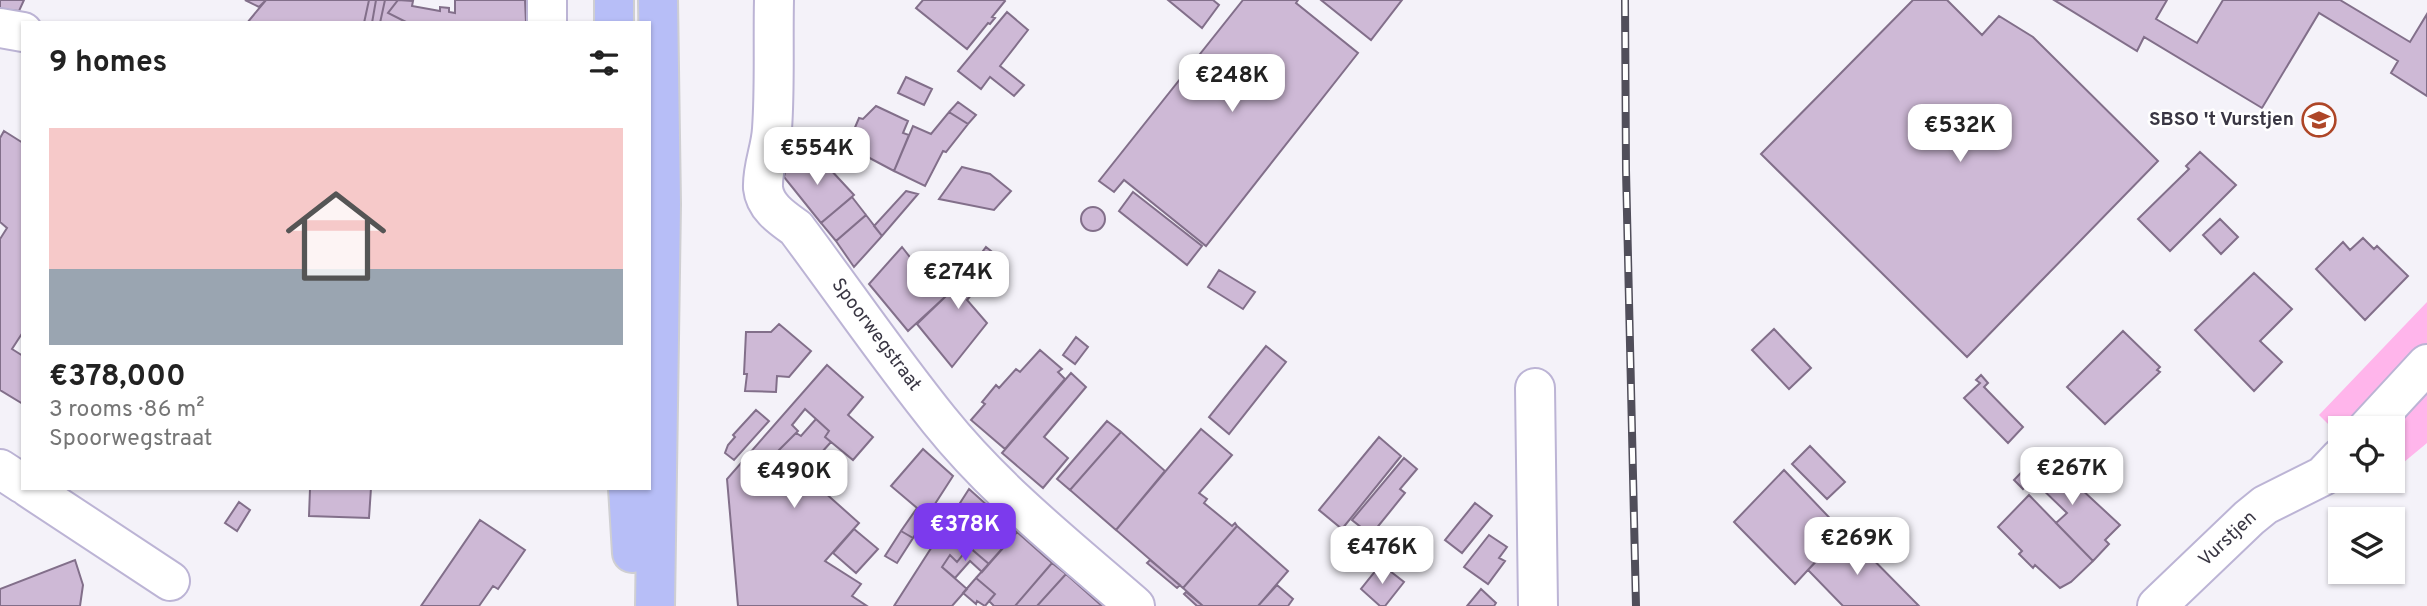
<!DOCTYPE html>
<meta charset="utf-8">
<style>
body{margin:0;font-family:Overpass,sans-serif;background:#f2f2f2;color:#222;height:100vh;display:flex;flex-direction:column;font-size:26px;white-space:nowrap}
*{box-sizing:border-box;margin:0}
p{font-size:23px;color:#767676}
.icon{flex:none;width:38px;height:38px;fill:none;stroke:currentColor;stroke-width:2;stroke-linecap:round;stroke-linejoin:round}
.map{position:relative;flex:1;overflow:hidden}
.panel{position:absolute;left:21px;top:21px;width:630px;height:469px;display:flex;flex-direction:column;background:#fff;border-radius:0px;box-shadow:0 2px 5px #0004}
.panel>*{flex:none}
.controls{position:absolute;left:2328px;top:416px;display:grid;gap:14px}
.controls a{display:grid;place-items:center;width:77px;height:77px;border-radius:0px;background:#fff;box-shadow:0 2px 5px #0004;font-size:35px}
.price{position:absolute;translate:-50% -60px;padding:0 16px;border-radius:14px;background:#fff;color:#222;font-size:23px;line-height:46px;filter:drop-shadow(0 2px 4px #0008)}
.price::after{content:'';position:absolute;left:50%;top:42px;width:21px;height:16px;margin-left:-10px;background:inherit;clip-path:polygon(0 0,100% 0,50% 100%)}
.price.active{background:#7c3aed;color:#fff}
ul{padding:0;list-style:none}
li{display:grid;align-content:center;gap:14px;height:371px;padding:0 28px}
li+li{border-top:2px solid #e0e0e0}
li span{display:grid;place-items:center;height:217px;border-radius:0px;color:#555}
li>.icon{margin-inline-start:auto}
span .icon{width:126px;height:126px;fill:#fffc;stroke-width:1}
li b{font-size:30px}
h2{display:flex;justify-content:space-between;align-items:center;height:84px;padding:0 28px;font-size:30px}
.map>svg:first-child{display:block}
</style>
<div class="map">
<svg width="2427" height="606" viewBox="0 0 2427 606">
<rect width="100%" height="100%" fill="#f4f2f9"/>
<path fill="#ffb5eb" d="M2427,302V443L2392,472V429H2340V436L2319,415Z"/>
<path fill="#ceb9d6" stroke="#826f8a" stroke-width="2" d="M0,0H24L19,11L0,9Z
M245,0H266L259,7Z
M266,0H369L364,23H247Z
M369,0H376L372,23H364Z
M376,0H385L380,23H372Z
M385,0H398L388,13L408,23H380Z
M398,0L413,1L412,6L440,11V7L449,8V12L455,13V0H525L526,23H408L388,13Z
M923,0H1004L1005,1L992,17L995,18L990,24L988,23L967,49L916,8Z
M1168,0H1213L1219,5L1202,28Z
M1243,0H1298L1296,3L1358,53L1206,246L1124,180L1114,192L1099,181Z
M1321,0H1402L1371,40Z
M1913,0H1947L1982,35L1999,16L2033,37L2158,161L1967,357L1761,154Z
M2054,0H2167L2156,19L2197,43L2223,0H2340L2410,42L2427,14V96L2391,73L2398,61L2319,13L2262,108L2144,37L2137,51Z
M1007,12L1028,30L1000,66L1024,85L1014,96L990,77L981,89L958,71Z
M906,77L932,89L924,105L898,93Z
M958,102L976,115L968,124L949,112Z
M876,106L908,121L903,133L909,135L894,171L847,146L859,118L863,119Z
M949,112L968,124L946,152L943,151L925,186L894,171L913,126L931,134Z
M4,131L23,143V332L12,349L23,356V404L0,390V239L7,228L0,222V138Z
M2200,152L2236,185L2170,251L2138,219L2189,169L2186,166Z
M793,157L828,167L854,195L821,223L784,177L786,168Z
M962,167L990,174L1011,191L994,210L939,199Z
M906,191L918,194L882,236L874,226Z
M1133,192L1202,246L1187,265L1119,211Z
M852,197L866,215L836,241L821,223Z
M1081 219a12 12 0 1 1 24 0a12 12 0 1 1-24 0Z
M866,215L882,236L854,267L836,241Z
M2220,219L2238,237L2221,254L2203,235Z
M2363,238L2374,249L2377,246L2408,276L2365,320L2316,269L2343,242L2350,250Z
M902,247L913,261L915,258L946,296L908,331L869,284Z
M986,247L1001,259L967,300L987,323L952,367L917,324L946,296L940,287L943,284L945,285L952,276L960,282Z
M1219,270L1255,292L1243,309L1208,287Z
M2254,273L2292,309L2260,341L2282,362L2254,391L2195,330Z
M779,324L811,351L789,377L777,376L776,392L745,391L747,374H744L746,332H771Z
M1774,329L1811,368L1789,389L1752,350Z
M2123,331L2160,367L2157,370L2160,372L2105,424L2067,387Z
M1076,337L1088,347L1075,364L1063,355Z
M1266,346L1286,362L1229,434L1209,417Z
M1040,350L1062,369L1058,372L1065,379L1005,449L971,420L985,404L982,402L996,385L999,388L1016,369L1020,372Z
M827,365L863,397L848,415L873,437L853,460L825,437L829,431L805,409L792,425L798,431L778,451L859,523L825,561L861,584L852,596L867,606H738L727,479Z
M1071,373L1086,387L1044,437L1068,458L1043,488L1002,453Z
M1981,375L1988,383L1984,387L2023,427L2008,443L1964,398L1980,383L1976,380Z
M756,410L769,421L734,460L725,453L728,445L735,437L733,435Z
M816,419L829,431L825,437L831,442L803,473L778,451L796,433L801,436Z
M1107,421L1121,432L1070,490L1057,479Z
M1201,429L1232,455L1199,493L1207,499L1204,503L1232,526L1235,523L1237,526L1183,588L1116,530Z
M1121,432L1165,471L1116,530L1070,490Z
M1379,437L1401,456L1342,529L1319,510Z
M1810,446L1845,482L1827,499L1792,464Z
M923,449L953,476L913,538L901,531L917,508L891,486Z
M2037,456L2047,466L2052,462L2120,525L2105,540L2109,544L2093,561L2056,523L2067,513L2033,480L2023,489L2014,480Z
M1404,458L1417,469L1400,489L1405,493L1371,535L1352,520Z
M1784,470L1843,532L1795,584L1734,522Z
M371,488L369,518L309,516L310,489Z
M969,489L1017,532L989,564L969,547L957,562L950,555L942,567L967,589L952,606H894Z
M2029,495L2093,561L2071,582L2060,588L2035,565L2033,568L2019,554L2022,551L1998,527Z
M239,502L250,510L237,531L225,523Z
M1475,503L1492,516L1462,553L1445,540Z
M480,520L525,550L498,589L493,586L479,606H421Z
M1237,526L1288,571L1258,606H1203L1183,588Z
M854,529L878,549L856,573L833,553Z
M901,531L913,538L897,563L885,556Z
M1845,531L1919,606H1843L1808,570Z
M1017,532L1052,563L1015,606H994L989,601L995,594L976,578Z
M1489,535L1507,547L1499,558L1505,561L1488,584L1464,567Z
M969,547L989,564L982,572L970,561L955,578L942,567L950,555L957,562Z
M75,560L83,585L80,606H0V589Z
M1150,560L1180,585L1177,588L1147,563Z
M1052,563L1066,574L1037,606H1015Z
M1381,564L1404,582L1385,606H1380L1361,589Z
M1066,574L1102,606H1037Z
M976,578L995,594L985,606L977,601L976,604L963,593Z
M1277,585L1293,599L1288,606H1258Z
M1481,589L1496,603L1494,606H1467Z
M1186,592L1203,606H1197L1184,594Z"/>
<g fill="none" stroke-linecap="round" stroke-linejoin="round">
<defs>
<path id="minor" d="M547,0V23
M774,0C773,43 775,87 772,129C771,149 762,167 763,188C765,207 782,218 796,228C844,292 889,358 939,420C995,490 1067,547 1135,606
M0,28L23,32
M1535,388L1538,606
M2367,429L2427,364
M0,469L23,484
M29,488L170,581
M2157,606L2249,518L2265,505L2323,476L2340,458"/>
<path id="major" d="M614,23V0
M628,488L632,553
M655,606L661,204L658,0"/>
</defs>
<use href="#minor" stroke="#bcb4d5" stroke-width="42"/>
<use href="#major" stroke="#cfcfd2" stroke-width="42"/>
<use href="#minor" stroke="#fff" stroke-width="38"/>
<use href="#major" stroke="#b7bef7" stroke-width="38"/>
<defs>
<path id="rail" d="M1625,0L1626,170L1636,606"/>
</defs>
<use href="#rail" stroke="#504e5a" stroke-width="8"/>
<use href="#rail" stroke="#fff" stroke-width="5" stroke-dasharray="16" stroke-linecap="butt"/>
</g>
<defs>
<symbol id="school-ring" viewBox="-11 -11 22 22"><circle r="9.5" fill="#fff" stroke="#ae4627" stroke-width="1.5"/><path d="M0-5L7-2L0 1L-7-2ZM-4 1L0 2.5L4 1V4Q0 6-4 4Z" fill="#ae4627"/></symbol>
</defs>
<g fill-rule="evenodd">
<use href="#school-ring" x="2300" y="101" width="38" height="38"/>
</g>
<g text-anchor="middle" dominant-baseline="central" stroke-width="5" stroke-linejoin="round" paint-order="stroke">
<g font-size="19" font-weight="bold" fill="#393643" stroke="#fff" text-anchor="end">
<text x="2294" y="120">SBSO 't Vurstjen</text>
</g>
<g font-size="19" fill="#393643" stroke="#fff">
<text transform="translate(876 335) rotate(53)">Spoorwegstraat</text>
<text transform="translate(2228 539) rotate(-43)">Vurstjen</text>
</g>
</g>
</svg>
<div class="controls">
<a><svg class="icon" aria-label="locate" viewBox="0 0 24 24"><circle cx="12" cy="12" r="6"/><path d="M12 2v4M12 18v4M2 12h4M18 12h4"/></svg></a>
<a><svg class="icon" aria-label="layers" viewBox="0 0 24 24"><path d="M12 4l9 5-9 5-9-5zM3 14l9 5 9-5"/></svg></a>
</div>
<b class="price" style="left:1232px;top:114px">€248K</b>
<b class="price" style="left:1960px;top:164px">€532K</b>
<b class="price" style="left:817px;top:187px">€554K</b>
<b class="price" style="left:958px;top:311px">€274K</b>
<b class="price" style="left:2072px;top:507px">€267K</b>
<b class="price" style="left:794px;top:510px">€490K</b>
<b class="price active" style="left:965px;top:563px">€378K</b>
<b class="price" style="left:1857px;top:577px">€269K</b>
<b class="price" style="left:1382px;top:586px">€476K</b>
<section class="panel">
<h2>9 homes<svg class="icon" aria-label="filters" viewBox="0 0 24 24"><path d="M4 7h16M4 17h16"/><circle cx="9" cy="7" r="2"/><circle cx="15" cy="17" r="2"/></svg></h2>
<ul>
<li><span style="background:linear-gradient(#f6c9c9 65%,#9aa5b1 0)"><svg class="icon" aria-label="home" viewBox="0 0 24 24"><path d="M3 11l9-7 9 7M6 9v11h12V9"/></svg></span><div><b>€378,000</b><p>3 rooms · 86 m²</p><p>Spoorwegstraat</p></div></li>
</ul>
</section>
</div>
